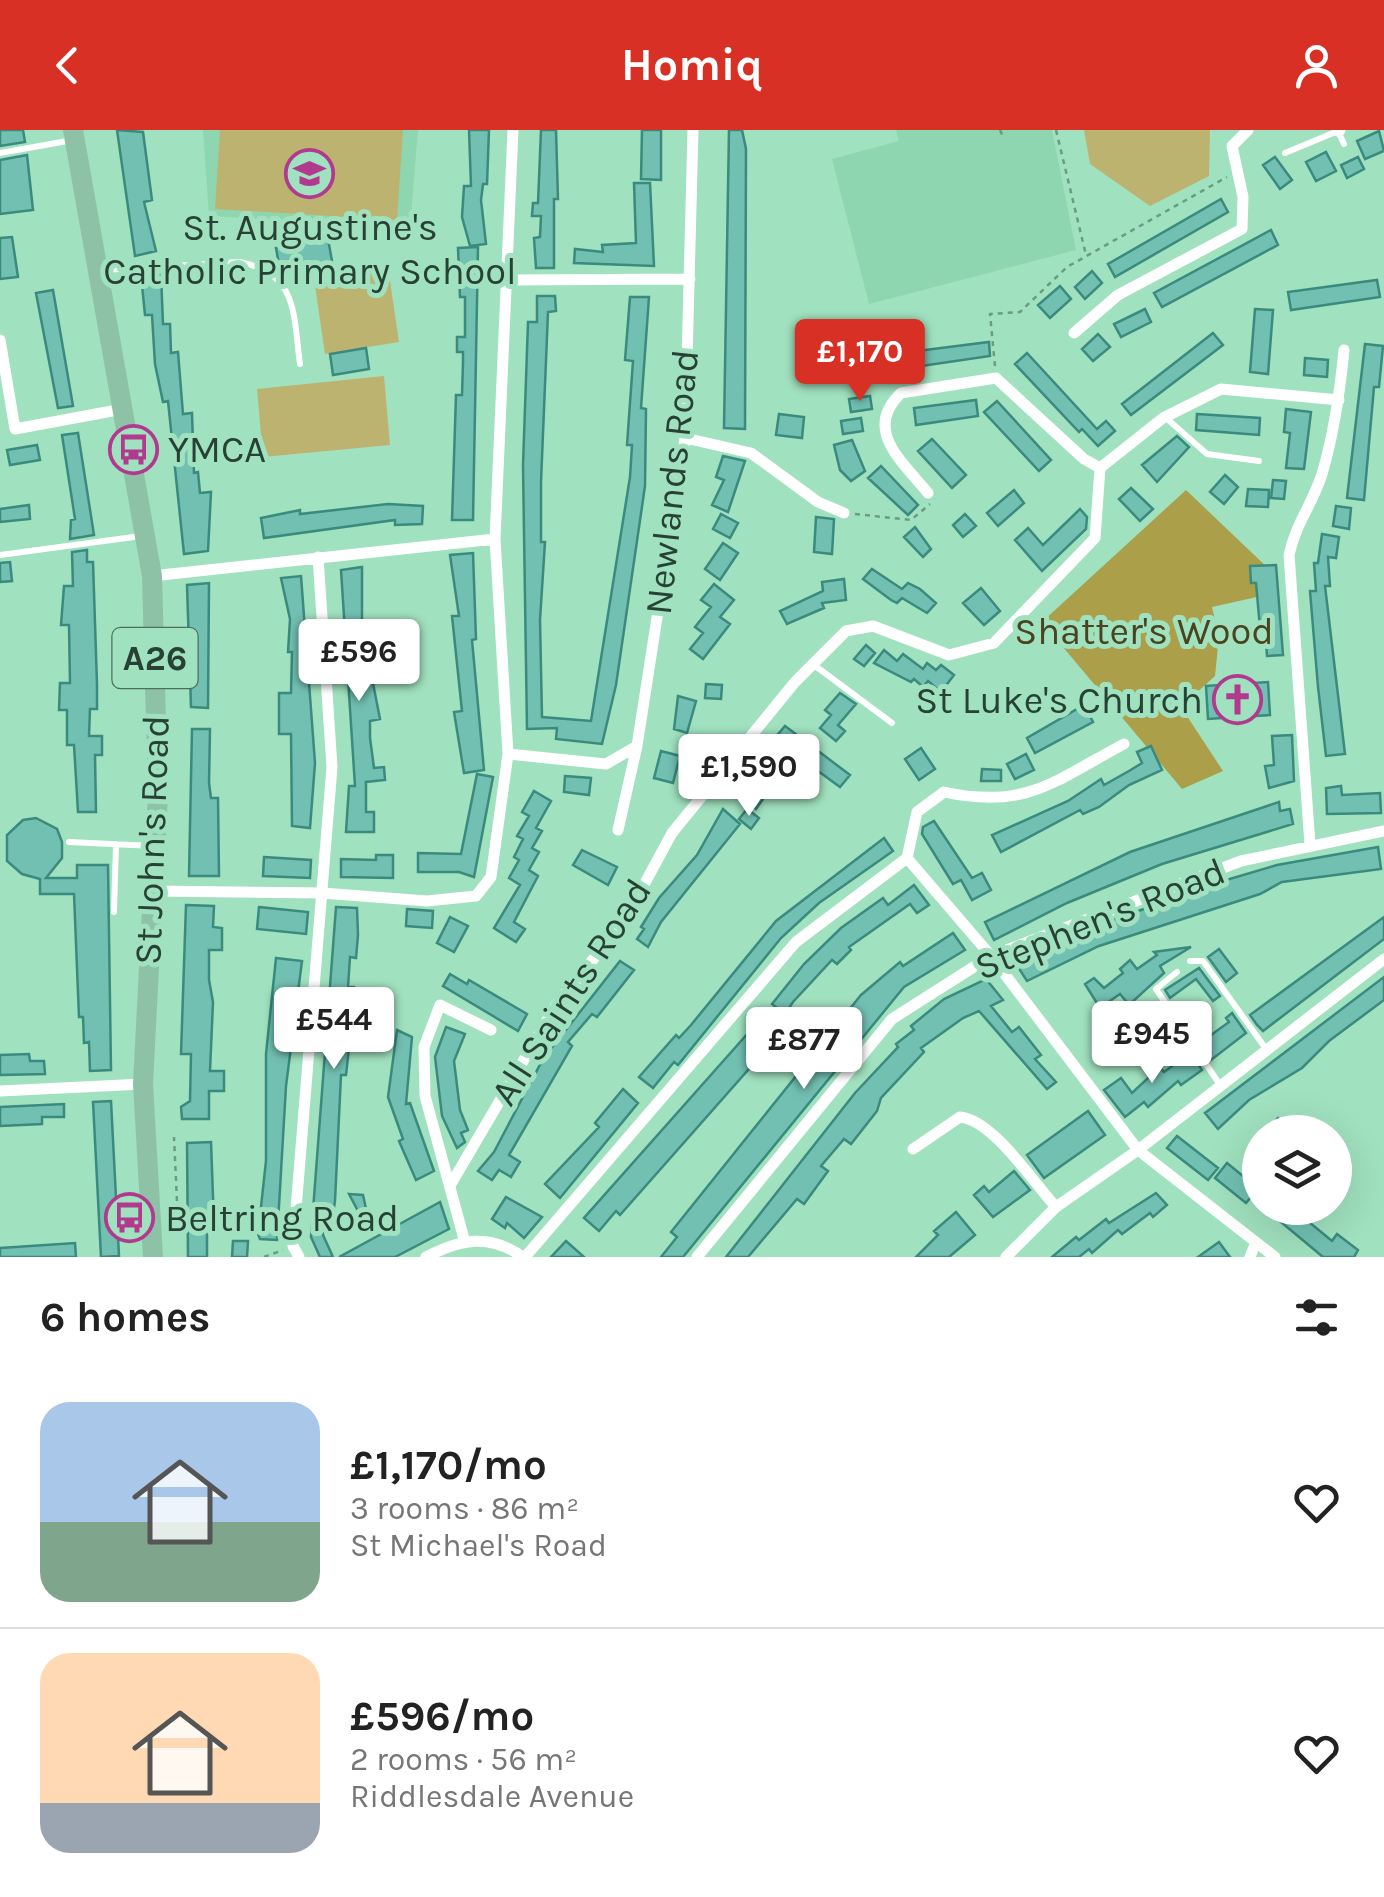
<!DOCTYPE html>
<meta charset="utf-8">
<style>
body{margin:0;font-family:Karla,sans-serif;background:#f2f2f2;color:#222;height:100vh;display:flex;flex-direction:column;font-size:38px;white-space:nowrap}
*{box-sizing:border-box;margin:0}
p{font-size:32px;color:#767676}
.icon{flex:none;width:55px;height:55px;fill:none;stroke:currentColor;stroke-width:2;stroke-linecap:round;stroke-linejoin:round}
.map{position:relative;height:1127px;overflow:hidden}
.drawer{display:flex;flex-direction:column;background:#fff;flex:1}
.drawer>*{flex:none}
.tools{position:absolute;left:1242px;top:985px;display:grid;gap:20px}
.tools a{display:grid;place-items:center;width:110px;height:110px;border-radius:50%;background:#fff;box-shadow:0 10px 40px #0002;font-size:50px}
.price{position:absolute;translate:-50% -85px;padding:0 22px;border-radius:10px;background:#fff;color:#222;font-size:32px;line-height:65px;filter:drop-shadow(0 2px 5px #0008)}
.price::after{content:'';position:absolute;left:50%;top:60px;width:30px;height:22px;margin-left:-15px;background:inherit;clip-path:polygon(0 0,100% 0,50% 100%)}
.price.selected{background:#d93025;color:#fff}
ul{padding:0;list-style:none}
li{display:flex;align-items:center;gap:30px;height:250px;padding:0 40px}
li+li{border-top:2px solid #e0e0e0}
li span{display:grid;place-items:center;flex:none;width:280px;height:200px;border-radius:30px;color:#555}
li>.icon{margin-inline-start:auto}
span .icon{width:120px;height:120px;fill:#fffc;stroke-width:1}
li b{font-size:42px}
h2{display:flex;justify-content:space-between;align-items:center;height:120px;padding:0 40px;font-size:42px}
header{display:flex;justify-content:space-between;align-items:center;height:130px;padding:0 40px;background:#d93025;color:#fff;font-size:45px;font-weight:700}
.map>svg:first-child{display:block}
</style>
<header><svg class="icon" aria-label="back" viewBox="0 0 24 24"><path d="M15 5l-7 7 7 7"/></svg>Homiq<svg class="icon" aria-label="person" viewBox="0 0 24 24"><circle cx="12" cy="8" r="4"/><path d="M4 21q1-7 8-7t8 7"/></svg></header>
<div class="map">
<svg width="1384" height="1127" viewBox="0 0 1384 1127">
<rect width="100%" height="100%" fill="#a0e1bf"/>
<path fill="#8ed6b0" d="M203,0H418L410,98L209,86Z
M896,0H1052L1076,120L869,174L832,29L899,11Z"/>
<path fill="#bdb370" d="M220,0H403L397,90L215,79Z
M1084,0H1210L1209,46L1150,76L1090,34Z
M388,137L399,212L325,224L314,149Z
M384,246L390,315L263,327L257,259Z"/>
<path fill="#ac9f4a" d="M1186,360L1271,441L1266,465L1212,477L1219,507L1215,546L1181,577L1223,641L1182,659L1042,492Z"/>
<path fill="#72c0b2" stroke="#3a8a7d" stroke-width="2.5" d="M0,0H23L25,12L0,16Z
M117,0L143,2L152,70L144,72L156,121L135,126Z
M469,0H489L487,54H483L481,70L486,114L470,116L462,87L464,56H471Z
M541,0H556L558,69H554V138H536L534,108L540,107L541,86H532L533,73H538Z
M642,0H661V50L641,49Z
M729,0H742L746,19L745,299L724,298Z
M1379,1L1384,21L1365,29L1357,11Z
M1326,22L1336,41L1316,51L1306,32Z
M27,25L33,80L0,84V30Z
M1275,27L1292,50L1280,59L1263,35Z
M1358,27L1364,39L1347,48L1341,35Z
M634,53H650L654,136L574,133L575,119L603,122L602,115L636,113Z
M1221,69L1228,82L1115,147L1108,134Z
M1271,100L1278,115L1162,177L1154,163Z
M12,107L18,147L0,149V108Z
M328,109L332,131L280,140L276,118Z
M478,117L473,390H452L456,265H462L463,233V222H457V207H465V167H460L458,118Z
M1092,141L1102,153L1085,169L1075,157Z
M141,145H161L163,194H170L171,223L178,222L183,284L192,283L194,343L198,342L200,363L211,362L208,421L184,424L168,271L163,272L155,234L152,185H145Z
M1377,150L1380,167L1291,180L1288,162Z
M1060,156L1071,169L1050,188L1038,175Z
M53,160L73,276L58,278L36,163Z
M537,166H555L556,181L548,182L541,352V412H545L540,490L542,587L591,591L630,347L632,315H627L633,231L625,230L630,167H649L641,278L646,279L645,356L616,555L602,614L556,609L557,598L527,599L523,335L528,192H537Z
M1145,179L1151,192L1121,207L1114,194Z
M1255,179L1273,180L1268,244L1250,242Z
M1213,203L1223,215L1131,285L1122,274Z
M1098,204L1110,217L1093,231L1082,219Z
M989,212L990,226L887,241L885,225Z
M1365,214L1383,216L1379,257H1374L1364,370L1347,368Z
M366,218L369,239L333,245L330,224Z
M1027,223L1097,299L1106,291L1115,301L1098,316L1082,299L1079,302L1015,234Z
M1305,228L1328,230L1327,247L1304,245Z
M870,266L872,279L851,282L849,269Z
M976,270L978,286L916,295L914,278Z
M997,271L1051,330L1039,341L984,282Z
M1286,279L1311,282L1304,339L1286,338L1290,303L1284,302Z
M779,284L804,287L802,308L776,305Z
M1197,284L1260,288L1259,305L1196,300Z
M861,288L863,301L843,304L841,291Z
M78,303L94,405L70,409L71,390L75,389L62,305Z
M1177,306L1189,317L1157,352L1142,335Z
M932,309L966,345L952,358L918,321Z
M852,310L865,341L851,351L840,340L834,315Z
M37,315L40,330L10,335L7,320Z
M723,326L745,331L728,382L712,375L724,350L716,347Z
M881,336L918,375L908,385L868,348Z
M1225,345L1238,357L1224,374L1210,362Z
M1273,350L1286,351L1284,369L1271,368Z
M1131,358L1153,379L1140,391L1119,369Z
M1248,359L1269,360L1268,377L1246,376Z
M1014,360L1024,373L998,396L987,383Z
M388,374L423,376L422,394L395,395V390L264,408L261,388L300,380V384Z
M29,375L30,389L0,392V379Z
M1336,376L1351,378L1349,399L1333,396Z
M1080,379L1087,387L1086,399L1042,441L1015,410L1028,398L1043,415Z
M721,384L738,393L730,408L713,399Z
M965,384L976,396L963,407L953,395Z
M816,387L834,389L832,424L814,422Z
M915,397L931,419L923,427L904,407Z
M1322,404L1339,407L1336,428L1328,427L1330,456H1325L1345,624L1326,626L1318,557L1310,461H1316L1314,433H1318Z
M723,413L738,423L720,450L705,439Z
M87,420V432H93L97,554V579H90L89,606H102V625H95L96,682H78L74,615H67V580H59L60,553H70L69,495H61L64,456H73L72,422Z
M473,423L476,509L472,510L484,640L464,643L454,582L462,581L452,486H459L450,425Z
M10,432L12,451L0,452V433Z
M1276,435L1283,525L1267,526L1265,497L1260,498L1256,453H1251L1250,436Z
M362,437V497L380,589L370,591V608L374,638L384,637L385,650L366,652V682H374V702H346L349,656H355L341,440Z
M872,439L902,459L908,453L920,459L936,473L927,483L902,468L897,473L891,470L863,449Z
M301,446L315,633L310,698L292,696L291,604H279V563H291L292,522H288L290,489L281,448Z
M844,449L846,470L822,473L824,478L787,494L780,481L823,461L822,452Z
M209,453L208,578L191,577L187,455Z
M714,454L734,470L720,487L730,494L703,529L690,519L703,503L695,497L711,477L701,470Z
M981,458L1000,481L984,495L963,473Z
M866,515L875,523L864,536L854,529Z
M884,520L897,531L903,524L923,539L927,533L936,540L941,535L954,545L941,562L928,551L923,557L914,549L911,552L874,533Z
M1268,552L1270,585L1208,589L1206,556Z
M706,554L722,555L721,569L705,568Z
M840,563L856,574L838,595L845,601L836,611L820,598L831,585L825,580Z
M678,566L696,571L687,603L674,599Z
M1084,575L1093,592L1035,623L1027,608Z
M785,596L850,645L840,657L774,609Z
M192,599H210L209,653L211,668H218L219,746H189Z
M1292,605L1294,651L1269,658L1265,636L1274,635L1272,606Z
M1151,616L1162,640L1129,655L1099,677L1083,684L1080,680L1001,722L992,705L1068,671L1101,649L1104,655L1129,641L1142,633L1137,622Z
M921,618L935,639L919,650L905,629Z
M661,621L680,626L673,653L654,648Z
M1026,624L1034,640L1015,649L1007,634Z
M982,639L1001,640V651H981Z
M756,641L769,652L760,662L747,651Z
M477,644L493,647L474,747L459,742H418V723L461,724Z
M565,646L591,648L589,665L564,662Z
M1341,656L1342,665L1380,663L1381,683L1327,684L1326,658Z
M750,659L763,669L756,679L743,669Z
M534,661L551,671L536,698L542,701L532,718L539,722L529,740L538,746L514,792L525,799L516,812L494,798L520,755L509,748L519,730L514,727L523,709L517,706L529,686L522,682Z
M1279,672L1280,681L1290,679L1293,694L1162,734L1067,773L994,810L985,792L1130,722Z
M723,679L740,694L661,792L648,817L637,809L644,799L641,797L659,768L697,725Z
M747,679L759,688L751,699L739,689Z
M36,688L57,699L62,712V728L46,748H77V735H108L111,940L90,941L89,912L84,913L83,887H79L74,764H40V749L22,744L7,731V705L23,690Z
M934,691L972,748L982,743L991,760L972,770L961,750L953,754L922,704L923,697Z
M884,708L893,721L819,773L781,808L678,935L674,932L653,958L639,947L676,905L679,908L691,895L776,791Z
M1378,717L1381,739L1282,752L1260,764L1099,816L1027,851L1016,834L1114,790L1206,756L1277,735Z
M582,720L617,737L608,755L573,735Z
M376,725H393V748L341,747V729L376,730Z
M264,727L311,730L310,748L263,746Z
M914,755L929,775L917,783L910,774L849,817L851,820L837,834L832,830L793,872L779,893L785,898L620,1085L616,1081L599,1101L584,1088L749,902L753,906L777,878L772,874L804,834L841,798L883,768L888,775Z
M186,775L214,776L213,797L222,798V820H209V850L213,872L210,941H224V961H209V989H182L181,977L190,971L191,924H181Z
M259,777L308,782L306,804L257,799Z
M336,777L357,778L358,805L356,828L350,827L348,857H354L353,881L346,945H341L335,1071L332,1092L325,1091L323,1105L333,1127H320L311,1107Z
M407,779L433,781L432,798L406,796Z
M450,787L468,796L454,822L437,813Z
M1384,787V809L1263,901L1257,895L1250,885Z
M953,803L965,820L904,857L683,1127H661L677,1107L671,1102L861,865L900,832L903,836Z
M1191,817L1160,836L1164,843L1129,875L1120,864L1100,878L1085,854L1094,848L1104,858L1123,843L1120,839L1130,830L1137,839L1157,825L1154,822Z
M1219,819L1237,843L1226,852L1208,827Z
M276,828L302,831L286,956L277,1110L260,1109L258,1104L266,1031V924Z
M620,831L634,840L597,887L592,884L568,912L572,916L509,1025L520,1032L511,1047L499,1040L492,1050L478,1041L494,1022L543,929Z
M1199,838L1220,866L1213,871L1196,849L1170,868L1165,860Z
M450,844L467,854L469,850L527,884L518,901L443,856Z
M1384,847V870L1329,911L1302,938L1249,970L1218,999L1205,983Z
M986,849L1003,870L991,876L1012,902L1019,897L1041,925L1035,929L1056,952L1047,959L979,881L963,888L921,918L924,922L881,968L877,981L851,1014L844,1009L821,1036L828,1041L804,1074L797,1069L748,1127H726L855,963L898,917L896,914L914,900L911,896L944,869Z
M1232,883L1246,903L1211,930L1200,913L1229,892L1226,888Z
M446,897L465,904L454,931L460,980L468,1000L461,1003L465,1012L457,1018L442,986L435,927Z
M397,900L412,907L406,974L410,973L434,1041L416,1050L399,1011L403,1009L388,967Z
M1190,923L1202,940L1181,955L1178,951L1148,977L1144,972L1125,987L1104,960L1121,948L1132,963L1160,937L1164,942Z
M29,924L30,931H44L45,944L0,945V925Z
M623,959L638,973L560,1068L545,1054L599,997L595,993Z
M111,971L119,1126L101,1127L93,972Z
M64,974V987H42V994L0,996V977Z
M1088,981L1105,1005L1044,1048L1027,1025Z
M1278,988L1297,1002H1266Z
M1177,1006L1218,1038L1208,1050L1167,1018Z
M211,1012L214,1094H207V1127H188L187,1013Z
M1227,1033L1260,1060V1074L1251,1067L1246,1073L1215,1048Z
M1014,1041L1030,1060L993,1087L974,1065L984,1056L989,1062Z
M1156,1063L1167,1075L1153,1087L1150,1083L1122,1104L1118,1100L1092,1123L1089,1119L1079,1127H1052L1076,1107L1079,1110L1106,1089L1109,1093Z
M349,1064L363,1065L370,1097L367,1098Z
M506,1067L542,1087L524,1108L507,1093L505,1098L492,1089Z
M440,1072L449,1099L395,1127H339Z
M1264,1078H1292L1332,1111L1337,1104L1358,1120L1354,1127H1323Z
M956,1082L975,1105L949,1127H916L938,1105L934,1101Z
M233,1111H248L247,1127H232Z
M566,1111L584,1127H551Z
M1219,1112L1230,1127H1198Z
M75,1113L76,1127H0V1118Z"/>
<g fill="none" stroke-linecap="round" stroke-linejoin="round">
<path stroke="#6b9b82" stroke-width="2.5" stroke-dasharray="5 5" stroke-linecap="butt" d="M1000,0L1004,9
M1056,0L1086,125
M995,236L990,184L1020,182L1067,137L1227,47
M855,384L911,390L930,374
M170,1093H178L174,1007
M264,1127L283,1120"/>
<path stroke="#fff" stroke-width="6" d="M0,23L73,10
M1285,23L1338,1L1344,14
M103,140L240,132C299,144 293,185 300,234
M1165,287L1207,324L1259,331
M0,425L141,406
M814,535L892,593
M69,712L154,716
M114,782L116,714
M1190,831H1203L1266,919
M1177,842L1156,859L1220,955"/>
<path stroke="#fff" stroke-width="11" d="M1338,1L1340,0
M506,150L690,149
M1074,203L1118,165L1242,99L1243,67L1232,16L1248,0
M0,210L15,299L123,279
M685,308L751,323L818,372L844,383
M1100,338L1163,288L1221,259L1339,270
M928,363C903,332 862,300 901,263L996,248L1084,329L1100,338
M152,446L495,409
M508,624L606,634L637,616
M618,700L637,616L685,308L693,0
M1310,714L1289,425C1295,395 1313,373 1322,344C1334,304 1340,261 1344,220
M907,728L917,682L944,662C1026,680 1054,651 1124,614
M152,761L322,763L427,771L476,766L491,747L508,624L495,409L513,0
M0,961L143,954
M913,1019L960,987C993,990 1033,1052 1056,1077
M451,1054L556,875L625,790L672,703L795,552L846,501L873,496L949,525L994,513L1095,408L1100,338
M464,1109L425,966L424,917L440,875L491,900
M299,1127L293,1116L332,637L318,427
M426,1127C461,1109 489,1103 523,1127
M525,1127L796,812L907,728L991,826L1138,1020L1275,1127
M697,1127L892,889L991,826L1241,731L1384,701
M1006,1127L1056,1077L1138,1020L1384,829
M1250,1127L1256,1112"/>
<path stroke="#8ec2a6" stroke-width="20" d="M73,0L152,446L158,663L143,954L153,1127"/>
</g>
<defs>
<symbol id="school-ring" viewBox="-11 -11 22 22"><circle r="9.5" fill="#a0e1bf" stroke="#b13a8f" stroke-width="1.5"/><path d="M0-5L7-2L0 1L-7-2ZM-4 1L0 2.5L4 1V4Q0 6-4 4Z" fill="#b13a8f"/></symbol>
<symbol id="bus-ring" viewBox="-11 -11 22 22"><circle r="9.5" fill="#a0e1bf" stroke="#b13a8f" stroke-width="1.5"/><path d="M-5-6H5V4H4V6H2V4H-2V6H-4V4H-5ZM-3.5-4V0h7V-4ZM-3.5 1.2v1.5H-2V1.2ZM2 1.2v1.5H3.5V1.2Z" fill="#b13a8f"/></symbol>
<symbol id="church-ring" viewBox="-11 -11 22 22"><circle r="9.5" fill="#a0e1bf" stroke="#b13a8f" stroke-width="1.5"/><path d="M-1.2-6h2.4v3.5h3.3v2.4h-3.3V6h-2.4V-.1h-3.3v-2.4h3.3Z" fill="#b13a8f"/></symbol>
</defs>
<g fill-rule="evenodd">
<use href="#school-ring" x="282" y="16" width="55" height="55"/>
<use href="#bus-ring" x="106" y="292" width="55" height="55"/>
<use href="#church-ring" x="1210" y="542" width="55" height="55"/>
<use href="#bus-ring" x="102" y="1060" width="55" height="55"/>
</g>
<g text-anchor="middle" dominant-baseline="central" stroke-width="10" stroke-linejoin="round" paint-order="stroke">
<rect fill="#a0e1bf" stroke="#4b715e" stroke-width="2.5" x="112.5" y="498" width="85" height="60" rx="8"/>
<g font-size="35" font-weight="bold" fill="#274134">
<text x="155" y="528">A26</text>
</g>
<g font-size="38" fill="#274134" stroke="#a0e1bf" text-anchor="start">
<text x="310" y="97" text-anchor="middle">St. Augustine's<tspan x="310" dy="44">Catholic Primary School</tspan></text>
<text x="168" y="319">YMCA</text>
<text x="1203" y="570" text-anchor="end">St Luke's Church</text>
<text x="165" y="1088">Beltring Road</text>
</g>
<g font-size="38" fill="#274134" stroke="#a0e1bf">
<text transform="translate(672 352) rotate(-84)">Newlands Road</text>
<text transform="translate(152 710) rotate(-88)">St John's Road</text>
<text transform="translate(1100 789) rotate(-22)">Stephen's Road</text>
<text transform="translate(571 862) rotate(-57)">All Saints Road</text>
</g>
<g font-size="38" fill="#49441f" stroke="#a0e1bf">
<text x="1144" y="501">Shatter's Wood</text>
</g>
</g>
</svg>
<div class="tools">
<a><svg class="icon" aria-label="layers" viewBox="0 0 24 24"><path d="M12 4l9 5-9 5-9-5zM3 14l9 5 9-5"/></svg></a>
</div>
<b class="price selected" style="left:860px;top:274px">£1,170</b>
<b class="price" style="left:359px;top:574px">£596</b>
<b class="price" style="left:749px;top:689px">£1,590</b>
<b class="price" style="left:334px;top:942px">£544</b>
<b class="price" style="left:1152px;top:956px">£945</b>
<b class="price" style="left:804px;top:962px">£877</b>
</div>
<section class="drawer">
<h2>6 homes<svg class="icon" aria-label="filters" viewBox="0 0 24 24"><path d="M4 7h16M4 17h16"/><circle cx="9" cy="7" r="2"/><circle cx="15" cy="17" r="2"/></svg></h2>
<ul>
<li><span style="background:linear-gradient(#a9c7e8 60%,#7fa58c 0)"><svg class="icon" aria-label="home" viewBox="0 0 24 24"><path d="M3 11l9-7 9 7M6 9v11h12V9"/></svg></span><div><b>£1,170/mo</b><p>3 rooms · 86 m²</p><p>St Michael's Road</p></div><svg class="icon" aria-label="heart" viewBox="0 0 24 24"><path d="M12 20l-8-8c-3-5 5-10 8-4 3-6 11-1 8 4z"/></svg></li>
<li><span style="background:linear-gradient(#ffd9b3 75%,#9aa5b1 0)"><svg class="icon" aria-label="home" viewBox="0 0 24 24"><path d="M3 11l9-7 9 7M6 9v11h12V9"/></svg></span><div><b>£596/mo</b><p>2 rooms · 56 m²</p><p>Riddlesdale Avenue</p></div><svg class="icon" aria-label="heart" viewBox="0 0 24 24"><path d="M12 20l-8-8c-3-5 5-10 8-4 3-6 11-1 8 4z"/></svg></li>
</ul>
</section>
